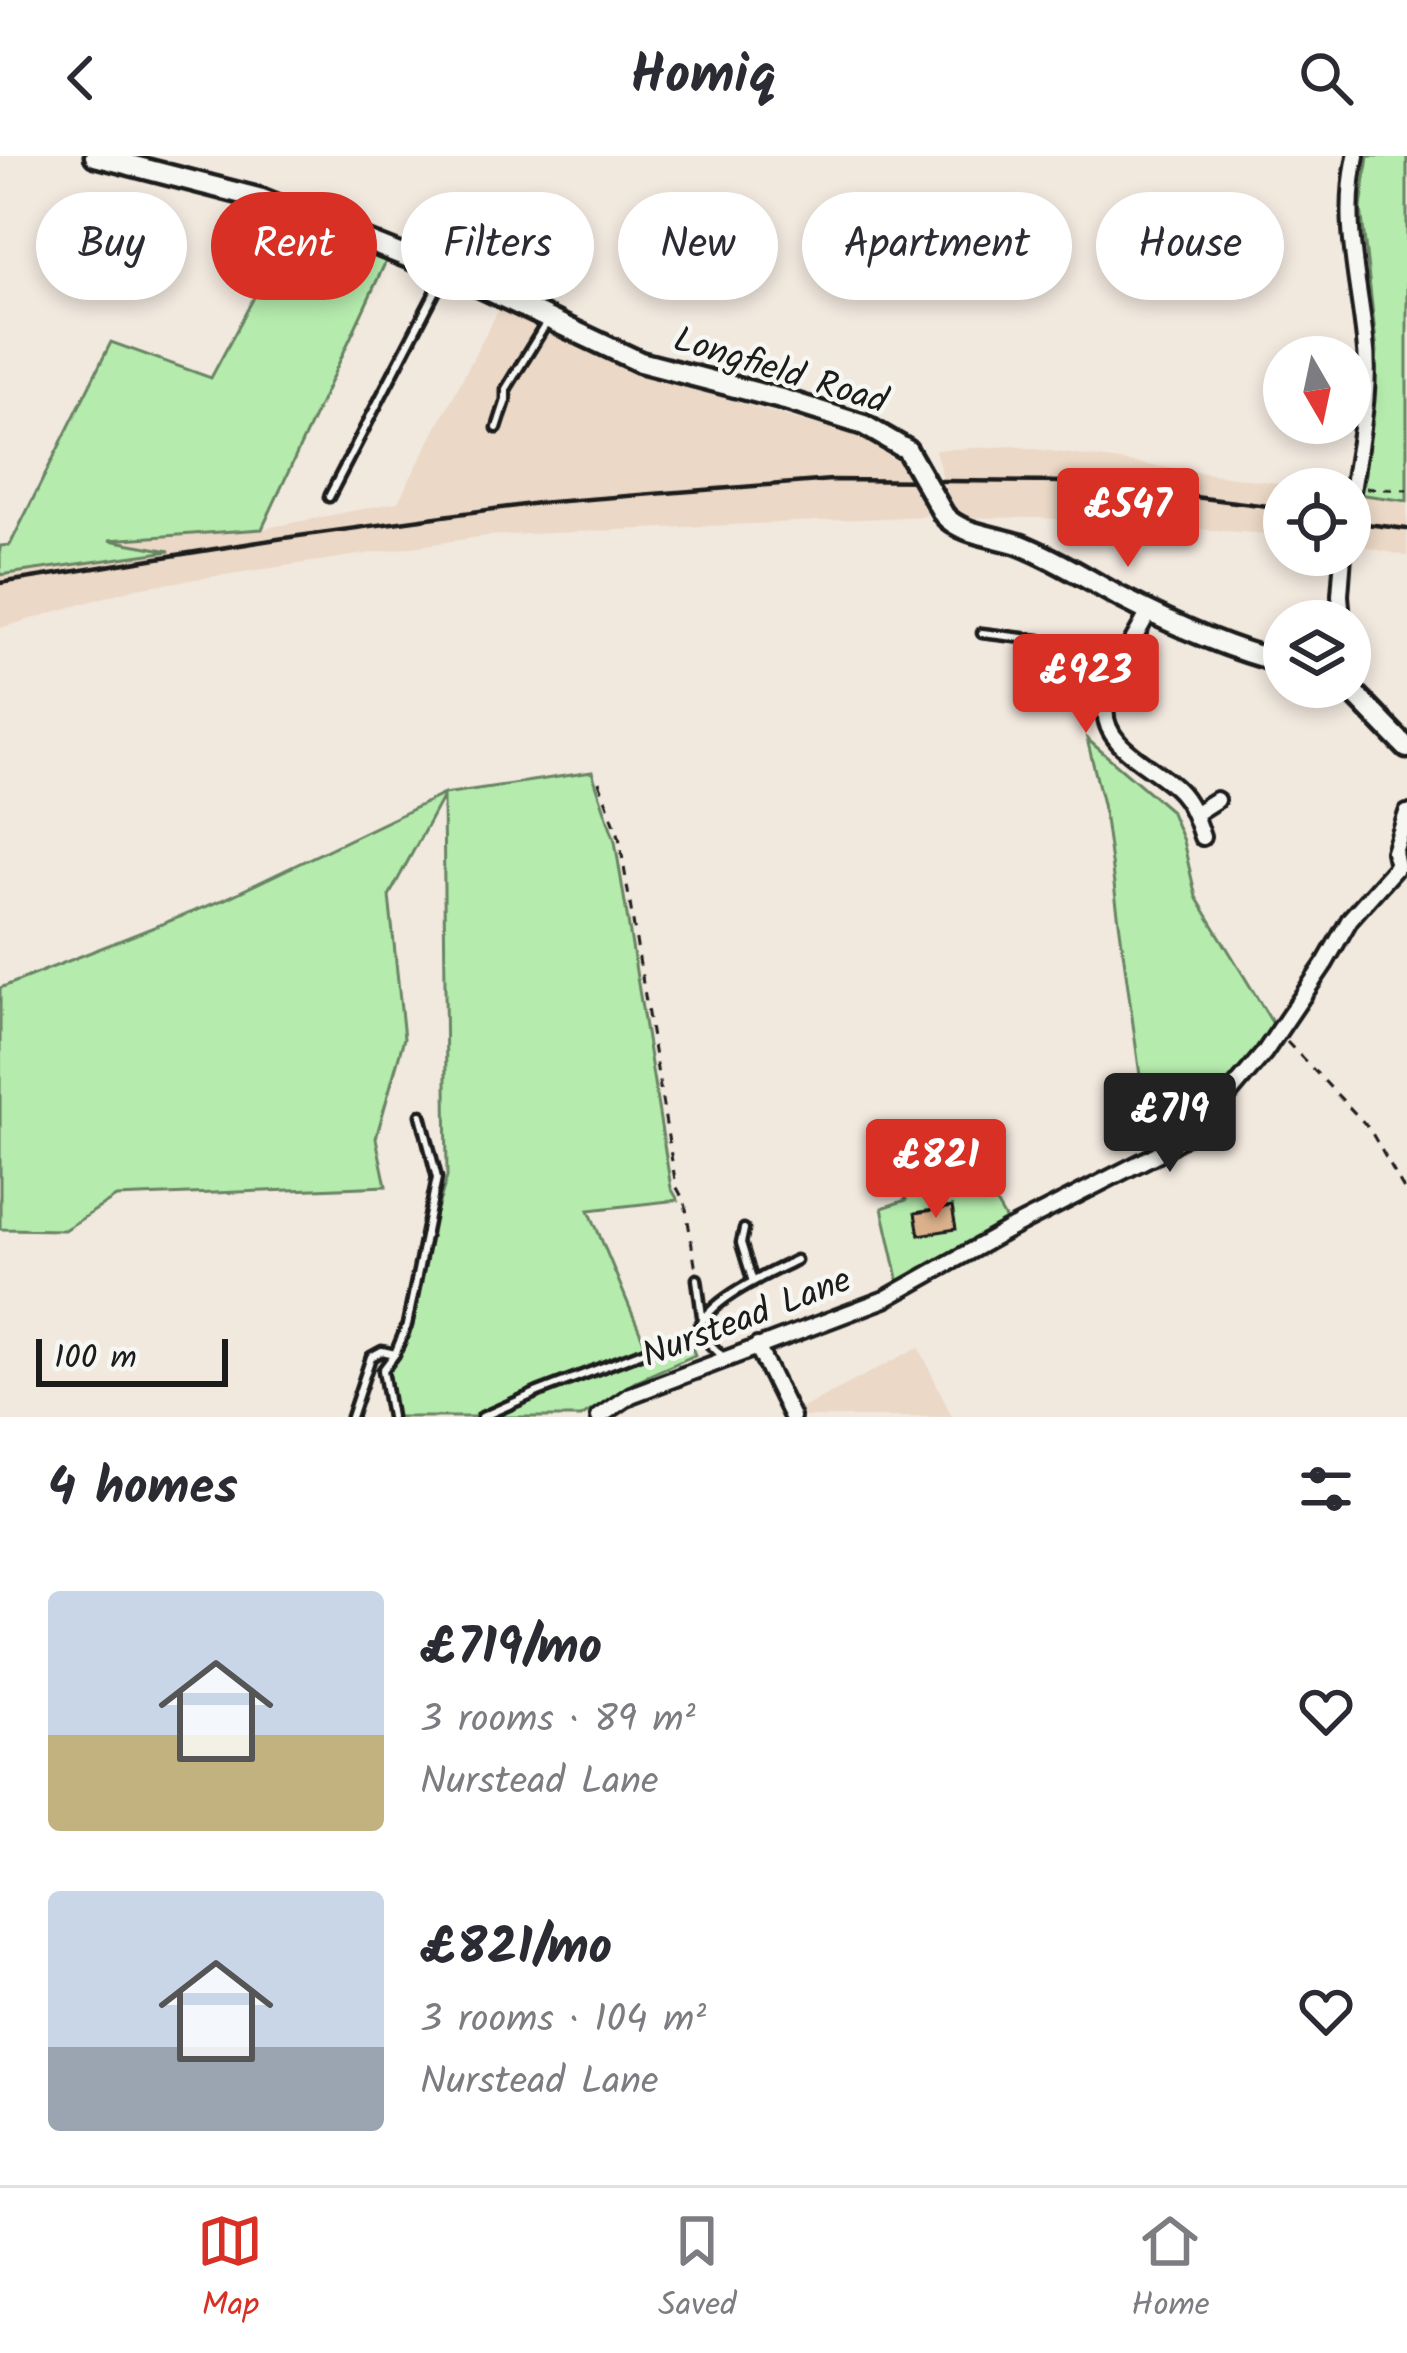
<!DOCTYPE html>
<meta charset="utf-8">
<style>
body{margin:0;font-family:Kalam,sans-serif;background:#f7f7f7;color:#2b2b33;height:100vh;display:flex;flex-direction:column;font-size:45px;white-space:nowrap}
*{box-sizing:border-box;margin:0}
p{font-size:39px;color:#7c7c81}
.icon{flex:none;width:66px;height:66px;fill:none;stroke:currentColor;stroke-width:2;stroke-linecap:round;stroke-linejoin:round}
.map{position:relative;height:1261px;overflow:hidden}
.sheet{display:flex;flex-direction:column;background:#fff;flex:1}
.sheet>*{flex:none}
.guide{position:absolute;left:36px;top:36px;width:1335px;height:108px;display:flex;gap:24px}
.needle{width:78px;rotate:171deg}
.tools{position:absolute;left:1263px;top:180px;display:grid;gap:24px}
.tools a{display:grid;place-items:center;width:108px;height:108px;border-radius:50%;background:#fff;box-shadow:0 6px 18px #0003;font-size:60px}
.scale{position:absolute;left:36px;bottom:30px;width:192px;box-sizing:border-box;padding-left:12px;border:6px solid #1c1c1c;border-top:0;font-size:33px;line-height:42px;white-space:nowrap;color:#1c1c1c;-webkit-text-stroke:9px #f6f6f2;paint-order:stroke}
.price{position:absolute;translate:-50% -102px;padding:0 27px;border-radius:12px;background:#d93025;color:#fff;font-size:39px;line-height:78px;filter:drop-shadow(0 3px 6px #0008)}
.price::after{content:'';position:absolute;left:50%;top:72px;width:36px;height:27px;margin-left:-18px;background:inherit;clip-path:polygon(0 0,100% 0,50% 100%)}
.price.on{background:#222;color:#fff}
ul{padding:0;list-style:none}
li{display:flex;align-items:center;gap:36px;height:300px;padding:0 48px}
li span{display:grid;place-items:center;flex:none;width:336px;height:240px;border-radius:12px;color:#555}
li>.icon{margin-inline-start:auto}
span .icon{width:144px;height:144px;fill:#fffc;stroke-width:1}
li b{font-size:51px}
h2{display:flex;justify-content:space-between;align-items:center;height:144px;padding:0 48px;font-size:51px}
.pill{padding:0 42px;border-radius:54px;background:#fff;box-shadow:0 6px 18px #0003;font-size:42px;line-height:108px}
.pill.on{background:#d93025;color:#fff}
header{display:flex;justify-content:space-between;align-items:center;height:156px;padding:0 48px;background:#fff;font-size:54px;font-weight:700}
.menu{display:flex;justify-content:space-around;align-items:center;height:168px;border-top:3px solid #e1e1e2;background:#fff;font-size:33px;color:#7c7c81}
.menu a{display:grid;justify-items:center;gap:6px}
.menu .on{color:#d93025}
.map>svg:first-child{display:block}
</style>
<header><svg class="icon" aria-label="back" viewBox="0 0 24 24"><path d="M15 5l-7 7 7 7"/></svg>Homiq<svg class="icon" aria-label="search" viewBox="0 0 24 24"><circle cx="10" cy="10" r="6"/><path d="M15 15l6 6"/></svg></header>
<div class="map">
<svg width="1407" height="1261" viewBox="0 0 1407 1261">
<rect width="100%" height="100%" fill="#f1e8de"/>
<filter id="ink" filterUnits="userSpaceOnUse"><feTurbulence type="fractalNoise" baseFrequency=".00833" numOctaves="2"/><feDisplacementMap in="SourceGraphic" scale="24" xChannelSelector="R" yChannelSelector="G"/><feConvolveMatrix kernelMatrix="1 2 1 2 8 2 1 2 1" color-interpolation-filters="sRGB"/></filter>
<g filter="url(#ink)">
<path fill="#ebd8c6" d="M500,151L655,223L877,286L890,302H900L927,360L486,380L136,432L0,472V390L262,373L398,346Z
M1013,290L1319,333H1284V379L1041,362L954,361L935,294Z
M1358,338L1407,345V400L1360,390Z
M919,1191L952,1261H800L797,1255Z"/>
<path fill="#b5ebad" stroke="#688464" stroke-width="3" d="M1368,0H1407V345L1358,338L1364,328L1377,195L1361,52Z
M293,68L386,105L262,373L109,384L170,395L0,419V390L10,389L111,186L211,222Z
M1087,583L1170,654L1183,685L1196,741L1273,868C1244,921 1201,963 1150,993L1103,648Z
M592,616L615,685L671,1032L678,1044L589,1054L650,1200L689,1184L695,1199L638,1224L581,1261H395L387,1217L447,1021L443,640L389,740L404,882L376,982L386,1030L116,1041L64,1074L0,1073V832L225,743L444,638Z
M943,989L966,994L1008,1068L899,1127L882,1052L906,1044L896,997Z"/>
<path fill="#dcb28d" stroke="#1c1c1c" stroke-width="3" d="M952,1051L956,1073L919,1079L915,1057Z"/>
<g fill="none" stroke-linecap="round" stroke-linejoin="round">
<defs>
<path id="lane" d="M497,272L506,244V233L547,166
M329,341L444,119
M982,477L1039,484L1110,523
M1090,489L1085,500L1115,515
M744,1073L741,1087L753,1126
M697,1123L702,1160
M697,1175C709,1143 766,1119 796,1104
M351,1261L371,1201L382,1195L395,1198
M391,1261L383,1214L395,1198L407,1169L437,1022L421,959
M482,1261L538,1236L697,1175L724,1202"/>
<path id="street" d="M1350,350C1357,295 1372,239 1365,184C1358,119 1342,66 1356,0
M1149,455C1135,484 1110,517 1106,550C1100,589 1152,609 1176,632C1190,645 1196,663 1202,681
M1342,465L1340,439L1343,399
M1194,658L1216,644
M757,1190L792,1261
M599,1261L631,1239L885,1143L1006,1075L1157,998L1190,977L1226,942L1264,897L1325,807L1350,763L1397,710L1394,696L1407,657"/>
<path id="secondary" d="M95,0L262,43L479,130L640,206L785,244L864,269L907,294
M944,359C961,379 997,380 1021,389C1056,403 1087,423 1120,441C1172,468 1227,493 1284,507
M1348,531L1407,592"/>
</defs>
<use href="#lane" stroke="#1c1c1c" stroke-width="15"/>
<use href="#street" stroke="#1c1c1c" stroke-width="22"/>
<use href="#secondary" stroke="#1c1c1c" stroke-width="27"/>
<path stroke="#1c1c1c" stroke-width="3" stroke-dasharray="9 9" stroke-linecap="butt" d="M1366,332L1407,334
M599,626L619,680L676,1030L685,1046L696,1115
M1287,886L1369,972L1407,1039"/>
<use href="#lane" stroke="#f6f6f2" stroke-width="6"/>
<use href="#street" stroke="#f6f6f2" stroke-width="14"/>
<use href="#secondary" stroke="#f6f6f2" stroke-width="18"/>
<path stroke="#1c1c1c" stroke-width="4.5" d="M1350,366L1407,373
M0,427L284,382L538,347L831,324L1073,326L1284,352"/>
<defs>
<path id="secondary-bridge" d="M907,294L944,359"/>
</defs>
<use href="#secondary-bridge" stroke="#1c1c1c" stroke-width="27" stroke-linecap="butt"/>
<use href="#secondary-bridge" stroke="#f6f6f2" stroke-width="18"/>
</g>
</g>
<g text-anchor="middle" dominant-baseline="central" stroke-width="9" stroke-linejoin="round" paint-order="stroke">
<g font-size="36" fill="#1c1c1c" stroke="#f6f6f2">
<text transform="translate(780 216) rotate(17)">Longfield Road</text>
<text transform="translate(747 1163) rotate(-21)">Nurstead Lane</text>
</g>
</g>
</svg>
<div class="tools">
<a><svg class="needle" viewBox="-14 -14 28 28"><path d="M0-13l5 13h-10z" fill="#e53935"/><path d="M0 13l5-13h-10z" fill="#7c7c81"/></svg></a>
<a><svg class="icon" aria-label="locate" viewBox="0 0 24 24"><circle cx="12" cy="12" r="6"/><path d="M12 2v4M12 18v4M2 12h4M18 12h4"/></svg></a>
<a><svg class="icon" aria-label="layers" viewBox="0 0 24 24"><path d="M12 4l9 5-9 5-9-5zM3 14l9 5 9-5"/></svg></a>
</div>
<div class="scale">100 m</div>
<b class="price" style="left:1128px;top:414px">£547</b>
<b class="price" style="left:1086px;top:580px">£923</b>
<b class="price on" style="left:1170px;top:1019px">£719</b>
<b class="price" style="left:936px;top:1065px">£821</b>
<div class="guide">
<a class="pill">Buy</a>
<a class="pill on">Rent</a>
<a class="pill">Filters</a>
<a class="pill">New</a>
<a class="pill">Apartment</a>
<a class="pill">House</a>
</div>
</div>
<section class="sheet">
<h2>4 homes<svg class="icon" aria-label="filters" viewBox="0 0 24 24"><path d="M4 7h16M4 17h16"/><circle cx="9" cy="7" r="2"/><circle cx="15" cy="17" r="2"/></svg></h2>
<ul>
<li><span style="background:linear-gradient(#c9d6e8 60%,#c2b280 0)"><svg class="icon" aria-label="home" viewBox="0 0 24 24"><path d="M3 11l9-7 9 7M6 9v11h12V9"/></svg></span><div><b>£719/mo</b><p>3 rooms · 89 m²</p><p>Nurstead Lane</p></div><svg class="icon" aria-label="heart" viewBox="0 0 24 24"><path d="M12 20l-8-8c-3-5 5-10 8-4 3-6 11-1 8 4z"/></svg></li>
<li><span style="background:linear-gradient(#c9d6e8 65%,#9aa5b1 0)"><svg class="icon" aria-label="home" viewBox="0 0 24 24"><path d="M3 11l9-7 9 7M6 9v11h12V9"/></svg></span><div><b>£821/mo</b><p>3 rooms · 104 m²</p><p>Nurstead Lane</p></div><svg class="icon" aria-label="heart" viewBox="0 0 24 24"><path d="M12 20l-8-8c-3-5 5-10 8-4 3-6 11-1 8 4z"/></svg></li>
</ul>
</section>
<nav class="menu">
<a class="on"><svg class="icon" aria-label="map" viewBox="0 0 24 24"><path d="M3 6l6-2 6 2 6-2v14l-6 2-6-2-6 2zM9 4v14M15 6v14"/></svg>Map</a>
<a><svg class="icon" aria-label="saved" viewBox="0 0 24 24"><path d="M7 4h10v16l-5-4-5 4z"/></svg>Saved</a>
<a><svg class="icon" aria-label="home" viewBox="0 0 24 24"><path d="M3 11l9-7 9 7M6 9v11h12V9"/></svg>Home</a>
</nav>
